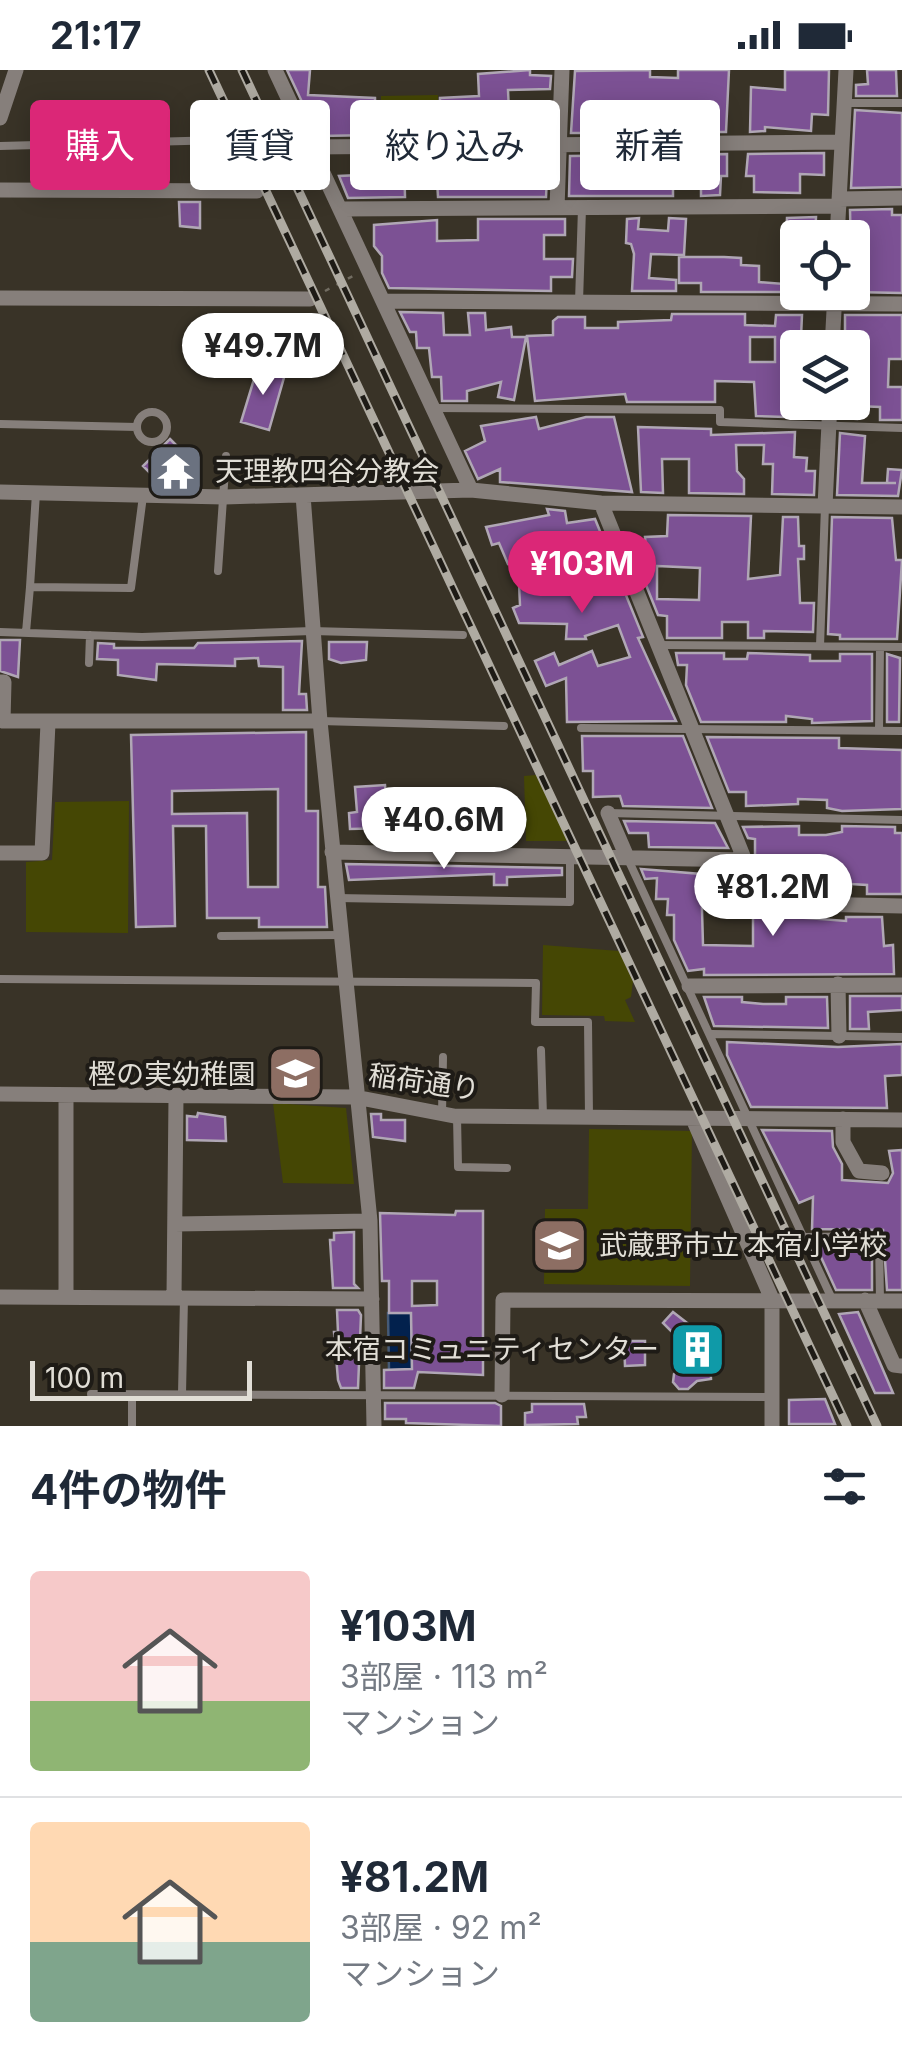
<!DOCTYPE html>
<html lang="ja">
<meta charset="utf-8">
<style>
body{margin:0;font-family:Inter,"Noto Sans JP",sans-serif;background:#f6f6f7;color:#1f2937;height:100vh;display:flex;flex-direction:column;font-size:38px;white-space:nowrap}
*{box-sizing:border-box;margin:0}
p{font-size:32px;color:#747a83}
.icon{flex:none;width:55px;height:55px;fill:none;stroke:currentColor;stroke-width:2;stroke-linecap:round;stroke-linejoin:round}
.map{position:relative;height:1356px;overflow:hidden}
.side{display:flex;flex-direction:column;background:#fff;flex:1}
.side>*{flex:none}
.hud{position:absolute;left:30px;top:30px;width:842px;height:90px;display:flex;gap:20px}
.controls{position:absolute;left:780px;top:150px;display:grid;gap:20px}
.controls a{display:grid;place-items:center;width:90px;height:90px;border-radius:10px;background:#fff;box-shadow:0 5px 25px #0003;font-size:50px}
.scale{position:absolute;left:30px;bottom:25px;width:222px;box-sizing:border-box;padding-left:10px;border:5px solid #e1ded6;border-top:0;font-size:28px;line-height:35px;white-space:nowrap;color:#e1ded6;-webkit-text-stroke:8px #1e1b16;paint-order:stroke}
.price{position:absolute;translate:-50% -85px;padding:0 22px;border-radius:35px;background:#fff;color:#222;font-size:32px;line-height:65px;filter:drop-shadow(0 2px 5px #0008)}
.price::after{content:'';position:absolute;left:50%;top:60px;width:30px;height:22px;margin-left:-15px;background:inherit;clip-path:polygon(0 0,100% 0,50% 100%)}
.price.active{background:#db2777;color:#fff}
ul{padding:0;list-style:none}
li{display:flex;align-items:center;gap:30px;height:250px;padding:0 30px}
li+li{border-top:2px solid #e0e1e3}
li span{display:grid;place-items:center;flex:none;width:280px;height:200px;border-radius:10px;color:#555}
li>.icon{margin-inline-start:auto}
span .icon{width:120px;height:120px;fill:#fffc;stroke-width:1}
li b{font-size:42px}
h2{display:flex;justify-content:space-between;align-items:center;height:120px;padding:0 30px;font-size:42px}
.pill{padding:0 35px;border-radius:10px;background:#fff;box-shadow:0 5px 25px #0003;font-size:35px;line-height:90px}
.pill.active{background:#db2777;color:#fff}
.status{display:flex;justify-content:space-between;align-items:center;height:70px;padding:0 50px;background:#fff;direction:ltr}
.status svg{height:28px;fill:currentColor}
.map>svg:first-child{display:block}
</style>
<div class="status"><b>21:17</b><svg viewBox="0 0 49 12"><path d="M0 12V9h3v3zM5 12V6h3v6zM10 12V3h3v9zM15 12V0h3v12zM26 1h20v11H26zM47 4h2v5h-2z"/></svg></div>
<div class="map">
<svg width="902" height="1356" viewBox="0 0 902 1356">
<rect width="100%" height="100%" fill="#393327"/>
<path fill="#454704" d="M438,25L437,69L381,70V26Z
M536,705L568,771H526L524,706Z
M129,731L128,863L26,862V792L52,790L55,732Z
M543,875L619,881L633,911L631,927L625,930L635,952L605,951L604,946L542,945Z
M273,1033L346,1038L354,1114L283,1113Z
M589,1059L692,1061L690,1216L544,1214L545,1139H588Z"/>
<path fill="#02214d" stroke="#455a76" stroke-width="2.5" d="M388,1243H411L412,1299L389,1300Z"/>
<path fill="#7c5194" stroke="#b0a7b5" stroke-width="2.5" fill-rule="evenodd" d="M287,0H310L308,25L375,28L376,65L318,66Z
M530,0V5L551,6L550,19L508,20L510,64H487V57L439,65L440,28L479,26L478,4Z
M650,0V7L678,8V0H729L726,62H664V37L637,36L634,62L588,55L587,63H571L575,1Z
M785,0H829L828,45L812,44L811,61L765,57V61L750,62L751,17L785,20Z
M867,0H896L897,26H856V15L868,14Z
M855,40L902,43V117L851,118Z
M824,83V105L800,104V123L754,122V106H746L748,84Z
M727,84V106H721L720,125L701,126V101L673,102V126H569L570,86Z
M404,87L405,127L348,128L339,106L383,104V88Z
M455,87H548L546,127H438L437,110L456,109Z
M179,132H200V158L180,156Z
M892,139V145H902V223L852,222L850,140Z
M816,147L815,168H798V222H701V213H679V187H724L741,188V195L759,196V212L784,214L787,148Z
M639,148L638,159L668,161L669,148L686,149L684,185L651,184L649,208L676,210V221H632L634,184L631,174L626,173L627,149Z
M478,149H565V165H544V189H573L572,207H551V221L389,218L382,203V186L374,176V155L437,150V171L478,170Z
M400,242L443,243L444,265H470L468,243H485L486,260L511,257L512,267H526L514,330L498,327L501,312L467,321V331H442L441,307H432L429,278H417L416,262H410Z
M672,244H745V255L775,256L776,245H802L798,332H819L818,348L756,346L754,312L715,311V332H627L625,324L535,331L527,266L553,265V251L558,247H585V258H618V252L671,250ZM750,267H775V292H750Z
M845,245H902V289H889L888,317H902V350H880V337L857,336V349L840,348L841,332H852V278H845Z
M258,296L285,304L269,360L241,352Z
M536,347L539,359L586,347H614L632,422L500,412V399L478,409L465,381L485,371L481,356Z
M638,357L711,359V365L795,362L794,387L807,388L806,401H815L814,425L772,424L773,394H763L764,375H736L737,401L744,409V424L689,423V389H662L663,423L641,422Z
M840,363L865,366L862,413H896H887L888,399L902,400L898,426L837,425Z
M170,369L195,394L196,409L190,415L161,414L143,396Z
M547,439L565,441L567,453L595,449L643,567L638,568L676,651L567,652L566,608L546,616L535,591L554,583L559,595L592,581L598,596L630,587L618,555L585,566L586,569H566L567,554L519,553L513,538L520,535L518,492L508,494L499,473L492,475L486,457L549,445ZM573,470H594L607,503L572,504Z
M668,445L751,446L748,509L780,505L783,447H798L799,476H804V489H798L800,533H814L813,562L764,561V568H748V552H722V568H667V546L658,545L636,490L647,489L645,467L667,466ZM657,496L700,498L699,530L657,529Z
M832,447L892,448L896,490H902L897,569H840V565L828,564Z
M0,570H20L18,607L0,601Z
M302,571L299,624H306L307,640H283V597L259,596L258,588L235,589V596L157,594L156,610L118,605V590L97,589L98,573L114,574V578H194L198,573Z
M329,572H367L366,590L341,593L329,589Z
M676,583H724V589H747L748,583L810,585V591H840V584H872V651L812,653V649L786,646V652H701L686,615L687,595H678Z
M887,584L900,588L899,652H887Z
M306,662V741H318V817H325L327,857H259V848H207L206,756H173L175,856L136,857L131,665ZM278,719V817H248L247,743L172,744V721Z
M582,666H683L712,738L623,736L620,726L593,727V701H583Z
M707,667L839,668V678L902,680V739L842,741L827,738V730L798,729V734L746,736V722H729Z
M385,715L389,758L350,759L349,743L357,742L355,717Z
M624,751L715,753L728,778L649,777L648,763H629Z
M799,756V765H826L842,762V756L895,757V763H902V824H867V815L832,813H790V822H771L755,785V769L748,768L743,757Z
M346,794L562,798V805L507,807V815H494V804L349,810Z
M641,799L701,804L703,875L753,876V844L846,851V847H882L884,876L893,875L894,904L704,905V899L688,901L674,870V845H667L668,829H656L657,808L645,809Z
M850,926H902V940L868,942L869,959H850Z
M704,927H742V932L763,934H786V927H827L828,958L714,956Z
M727,972L838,977L902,974V1005L885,1006L887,1038L751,1037L727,985Z
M198,1043L225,1047L226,1071L187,1070V1046L197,1047Z
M371,1044H381V1050H405V1071L373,1067Z
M762,1060L832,1061L833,1077L842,1094V1110L888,1113L893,1103L889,1081L902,1080V1220H887L883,1160L812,1159L813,1127L799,1133Z
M456,1141H483V1305L418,1302L414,1318H384V1300L412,1299L411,1243H389V1211H382L380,1143L455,1145ZM412,1211H437V1235L412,1236Z
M354,1162V1214L358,1218H333L330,1170H334V1163Z
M815,1174H872V1220H836Z
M337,1240H358L361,1245L358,1318H341L338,1310L334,1262H338Z
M673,1242L709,1270L711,1309L697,1311L688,1319H679L673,1312L674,1304L694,1284L663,1253Z
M858,1242L862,1251L893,1323H875L839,1244Z
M624,1271H645V1295L625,1296Z
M825,1329L835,1354H789V1330Z
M385,1333H495L501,1336V1356L406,1353V1349H385Z
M532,1334H584L586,1347H577L578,1354L525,1355V1343L532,1342Z"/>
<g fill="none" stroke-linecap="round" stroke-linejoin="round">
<path stroke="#726d62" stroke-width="2.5" stroke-dasharray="5 8" stroke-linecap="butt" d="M272,115L306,101
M325,221L353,206"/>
<path stroke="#867f7b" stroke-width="8" d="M844,33H902
M0,76L222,70
M579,232L582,138
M434,338L720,340V352L902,358
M137 357a15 15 0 1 1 30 0a15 15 0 1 1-30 0Z
M0,354L137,357
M218,501L226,386
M30,517L36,423
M0,562L142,567L312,561L463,565
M26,562L30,517L131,518L143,426
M659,575L902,577
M820,576L825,436
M89,593L90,565
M320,651L504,656
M581,658L902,661
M879,661L880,577
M608,743L902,750
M627,787L832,1229
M337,828L570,832V785
M221,866L339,865
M0,909L536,913L535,952H588L589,1047
M712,964L902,967
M541,980L543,1046
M442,1045L443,987
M457,1046L458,1097L507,1098
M805,1167L879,1166L880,1231
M91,1324L772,1327
M182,1324L184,1228
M132,1325V1356"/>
<path stroke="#867f7b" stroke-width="15" d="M275,0L471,420
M0,48L16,0
M311,77L842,72
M0,120L257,121
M839,129L902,128
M557,138L562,0
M341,139L839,136
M837,168L846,0
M0,228L310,229
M383,231L902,234
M832,278L835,222
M0,422L224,427L471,420L601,433L902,437
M303,425L320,651L370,1151L374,1356
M601,433L762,833L902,836
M825,436L830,332
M0,612H4L3,651H320
M608,743L627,787
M332,782L745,790
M0,783H42L48,653
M838,914L839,966
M689,916L902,915
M0,1024L355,1027L454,1046L902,1050
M693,1049L772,1229V1356
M843,1049V1072L859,1101L882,1103
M175,1154L370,1151
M66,1226V1025
M0,1227L372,1229
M174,1227L176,1027
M865,1230L894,1295L902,1296
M502,1325L503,1230L902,1231"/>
<defs>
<path id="rail" d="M209,0L847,1356
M242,0L877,1356"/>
</defs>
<use href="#rail" stroke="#afaba2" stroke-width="9"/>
<use href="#rail" stroke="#1e1b16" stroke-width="5" stroke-dasharray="15" stroke-linecap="butt"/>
</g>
<defs>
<symbol id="temple-square" viewBox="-11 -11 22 22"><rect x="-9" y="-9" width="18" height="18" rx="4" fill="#6b7280" stroke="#1e1b16"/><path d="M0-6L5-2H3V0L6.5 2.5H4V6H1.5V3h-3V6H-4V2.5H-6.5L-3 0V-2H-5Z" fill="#fff"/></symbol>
<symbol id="school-square" viewBox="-11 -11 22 22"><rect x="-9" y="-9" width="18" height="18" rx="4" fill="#8d6e63" stroke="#1e1b16"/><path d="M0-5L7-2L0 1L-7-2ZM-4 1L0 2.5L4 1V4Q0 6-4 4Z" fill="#fff"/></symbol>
<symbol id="building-square" viewBox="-11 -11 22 22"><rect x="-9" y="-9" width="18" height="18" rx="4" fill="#0f9aa8" stroke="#1e1b16"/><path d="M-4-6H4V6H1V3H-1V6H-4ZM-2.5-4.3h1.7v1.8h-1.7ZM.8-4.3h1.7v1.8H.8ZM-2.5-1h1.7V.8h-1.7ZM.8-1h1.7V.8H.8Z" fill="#fff"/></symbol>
</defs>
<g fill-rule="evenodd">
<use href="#temple-square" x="144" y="370" width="63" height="63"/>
<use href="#school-square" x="264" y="972" width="63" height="63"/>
<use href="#school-square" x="528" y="1144" width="63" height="63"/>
<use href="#building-square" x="666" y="1248" width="63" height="63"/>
</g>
<g text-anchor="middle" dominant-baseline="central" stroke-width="8" stroke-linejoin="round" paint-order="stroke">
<g font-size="28" fill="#e1ded6" stroke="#1e1b16" text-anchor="start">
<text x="215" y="401">天理教四谷分教会</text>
<text x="256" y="1004" text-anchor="end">樫の実幼稚園</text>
<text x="599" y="1175">武蔵野市立 本宿小学校</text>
<text x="659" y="1279" text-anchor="end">本宿コミュニティセンター</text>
</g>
<g font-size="28" fill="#e1ded6" stroke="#1e1b16">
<text transform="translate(424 1012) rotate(8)">稲荷通り</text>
</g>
</g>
</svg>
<div class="controls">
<a><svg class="icon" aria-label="locate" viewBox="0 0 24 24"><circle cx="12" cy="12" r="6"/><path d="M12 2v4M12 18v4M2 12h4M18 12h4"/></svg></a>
<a><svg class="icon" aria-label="layers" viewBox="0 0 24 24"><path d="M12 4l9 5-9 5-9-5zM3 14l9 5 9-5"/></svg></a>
</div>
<div class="scale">100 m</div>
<b class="price" style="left:263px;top:328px">¥49.7M</b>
<b class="price active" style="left:582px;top:546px">¥103M</b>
<b class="price" style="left:444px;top:802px">¥40.6M</b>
<b class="price" style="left:773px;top:869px">¥81.2M</b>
<div class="hud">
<a class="pill active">購入</a>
<a class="pill">賃貸</a>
<a class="pill">絞り込み</a>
<a class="pill">新着</a>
</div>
</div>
<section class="side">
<h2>4件の物件<svg class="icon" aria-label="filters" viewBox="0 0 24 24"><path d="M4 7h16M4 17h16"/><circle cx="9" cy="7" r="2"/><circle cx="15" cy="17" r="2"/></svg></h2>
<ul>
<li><span style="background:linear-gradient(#f6c9c9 65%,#8fb573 0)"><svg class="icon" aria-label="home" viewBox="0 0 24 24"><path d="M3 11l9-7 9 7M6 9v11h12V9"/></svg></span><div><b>¥103M</b><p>3部屋 · 113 m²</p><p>マンション</p></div></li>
<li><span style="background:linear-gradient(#ffd9b3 60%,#7fa58c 0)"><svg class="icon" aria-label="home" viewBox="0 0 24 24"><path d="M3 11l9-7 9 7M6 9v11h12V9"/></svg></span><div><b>¥81.2M</b><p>3部屋 · 92 m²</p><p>マンション</p></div></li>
</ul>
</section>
